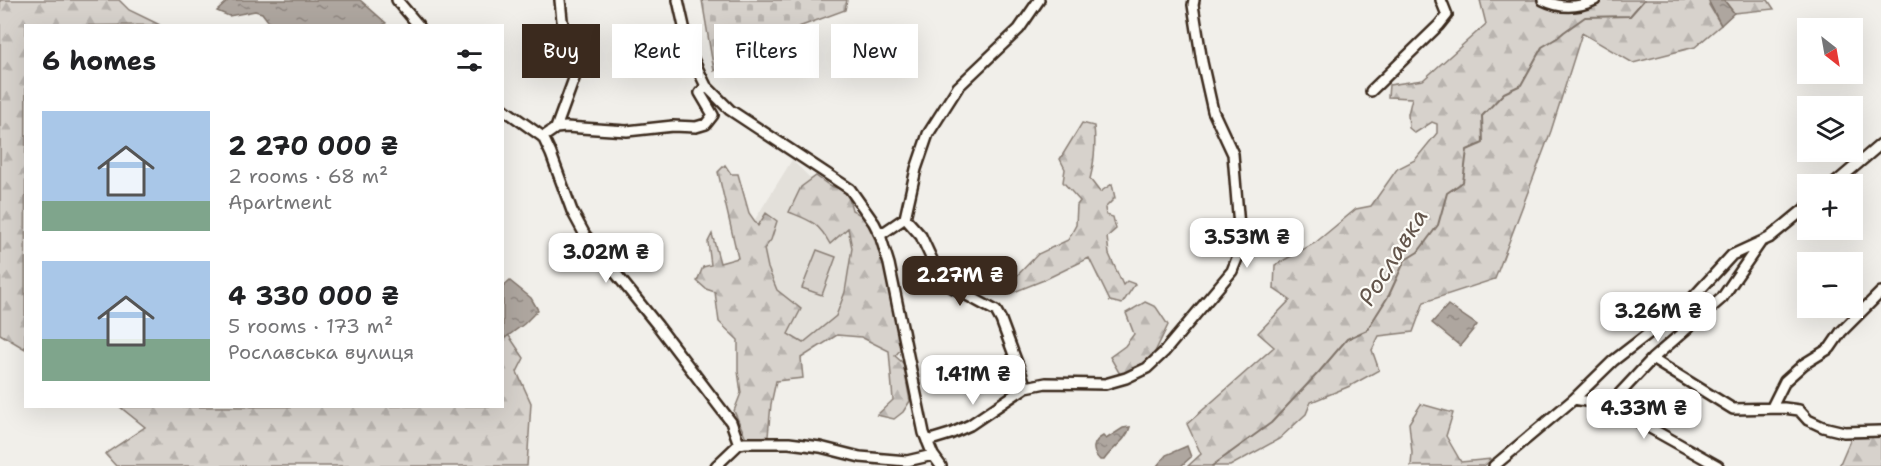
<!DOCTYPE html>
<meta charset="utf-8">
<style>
body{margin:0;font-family:"Shantell Sans",sans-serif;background:#f2f2f2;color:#202124;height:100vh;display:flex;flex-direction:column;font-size:22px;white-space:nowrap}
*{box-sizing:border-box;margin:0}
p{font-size:20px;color:#757577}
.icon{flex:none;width:33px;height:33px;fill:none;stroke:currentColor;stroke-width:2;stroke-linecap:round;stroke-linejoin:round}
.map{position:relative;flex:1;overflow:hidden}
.details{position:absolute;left:24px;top:24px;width:480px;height:384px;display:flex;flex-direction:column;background:#fff;border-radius:0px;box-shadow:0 6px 24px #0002}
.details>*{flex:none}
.guide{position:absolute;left:522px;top:24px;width:570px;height:54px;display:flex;gap:12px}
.needle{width:39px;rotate:149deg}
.controls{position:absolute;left:1797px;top:18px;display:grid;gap:12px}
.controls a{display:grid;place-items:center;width:66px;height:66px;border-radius:0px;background:#fff;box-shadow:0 6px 24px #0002;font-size:30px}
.price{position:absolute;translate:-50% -51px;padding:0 14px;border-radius:12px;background:#fff;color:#222;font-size:20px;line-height:39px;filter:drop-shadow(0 2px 3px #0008)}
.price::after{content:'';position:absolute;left:50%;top:36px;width:18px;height:14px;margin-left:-9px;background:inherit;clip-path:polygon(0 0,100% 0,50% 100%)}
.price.selected{background:#3b2a1e;color:#fff}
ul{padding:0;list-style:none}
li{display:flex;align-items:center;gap:18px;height:150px;padding:0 18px}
li span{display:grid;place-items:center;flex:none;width:168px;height:120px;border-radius:0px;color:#555}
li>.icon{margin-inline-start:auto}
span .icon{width:72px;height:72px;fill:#fffc;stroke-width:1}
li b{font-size:26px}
h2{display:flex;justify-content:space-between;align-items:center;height:72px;padding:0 18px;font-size:26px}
.chip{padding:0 21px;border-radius:0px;background:#fff;box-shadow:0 6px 24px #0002;font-size:21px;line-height:54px}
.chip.selected{background:#3b2a1e;color:#fff}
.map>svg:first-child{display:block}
</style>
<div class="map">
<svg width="1881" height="466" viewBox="0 0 1881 466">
<defs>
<pattern id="forest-firs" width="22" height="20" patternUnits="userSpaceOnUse" patternTransform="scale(1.5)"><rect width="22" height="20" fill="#d7d2cc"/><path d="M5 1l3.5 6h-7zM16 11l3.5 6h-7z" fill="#b9b4af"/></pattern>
<pattern id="cemetery-stones" width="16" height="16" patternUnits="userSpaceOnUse" patternTransform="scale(1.5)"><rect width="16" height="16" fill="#d7d2cc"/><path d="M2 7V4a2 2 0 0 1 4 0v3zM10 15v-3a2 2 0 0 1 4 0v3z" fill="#b9b4af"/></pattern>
<pattern id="water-ripples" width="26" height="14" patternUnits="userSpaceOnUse" patternTransform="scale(1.5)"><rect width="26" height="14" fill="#aea69f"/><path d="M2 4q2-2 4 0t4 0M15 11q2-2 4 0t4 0" fill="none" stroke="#8f8781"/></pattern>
</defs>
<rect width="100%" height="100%" fill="#f1efea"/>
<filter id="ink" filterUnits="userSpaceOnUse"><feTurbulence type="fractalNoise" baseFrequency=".0167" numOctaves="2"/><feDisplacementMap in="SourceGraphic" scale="12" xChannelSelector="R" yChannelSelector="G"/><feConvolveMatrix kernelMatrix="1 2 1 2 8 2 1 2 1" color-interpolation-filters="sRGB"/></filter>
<g filter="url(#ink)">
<path fill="#e3e0da" d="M792,160L869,236L834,332L782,364L746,234Z"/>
<path fill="url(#forest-firs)" stroke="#897e75" stroke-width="1.5" d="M0,0H119L129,10L160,25L26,26L25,349L0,334Z
M1480,0H1711L1709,5L1721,25L1695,47L1633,63L1582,33L1551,131L1495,279L1424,302L1413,332L1379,336L1372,350L1379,370L1350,386L1311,402L1306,414L1279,439L1230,466H1188L1201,454L1187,424L1274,347L1258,333L1290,300L1274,289L1275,265L1315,243L1356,209L1371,206L1397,169L1415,160L1437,133V124L1432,122L1415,133L1409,128L1408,114L1412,98L1388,97L1389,85L1423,80L1486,24Z
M1724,0H1768L1774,9L1734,13Z
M1082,123L1094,126C1096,145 1095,160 1090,179L1100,192L1112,184L1115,198L1105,208L1106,215L1113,217L1116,229L1107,237L1109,254L1123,285L1127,281L1135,284L1122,304L1110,301L1089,258L1044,280L1009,294L1005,288L1038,254L1068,240L1076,225L1077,205L1080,201L1063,182L1065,169L1060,159Z
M725,165L731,174H738L749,213L758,226L766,213L777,221L771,240L764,249L768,268L777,290L801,309L788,334L803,343L836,316L845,292L852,248L848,228L830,244C818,222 811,221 789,212L801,187L816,176L830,186L844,190L849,198L852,210C857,213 863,216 867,221C891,252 894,311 901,349L895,356L903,363L910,401L903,412L894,419L877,415L893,400L889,351L861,337L837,335L801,358L803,378L776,381L771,404L768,436L747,440L734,411L741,393L738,371V340L719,322L715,292L706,289L697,281L703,267L711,265L708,242L712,234L720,263L738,258L718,172Z
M1145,302L1156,307L1168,325L1152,358L1121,376L1110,357L1125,346L1134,334L1126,313Z
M503,327L524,358L517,372L531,403L527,466H116L105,454L145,427L120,407L502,406Z
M1421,404L1453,413L1446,436L1461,462L1492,459L1484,466H1411L1412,453L1409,423Z
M1881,437V466H1839L1851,438Z"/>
<path fill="url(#cemetery-stones)" stroke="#897e75" stroke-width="1.5" d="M702,0H847L845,10L796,28L714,71Z"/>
<path fill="#d7d2cc" stroke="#897e75" stroke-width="1.5" d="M817,250L836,257L822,295L802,288Z"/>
<path fill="url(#water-ripples)" stroke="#80746b" stroke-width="1.5" d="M229,0H360L386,23L382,26L271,25L262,13L255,11L229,16L217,11Z
M1708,0H1724L1734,13L1721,25Z
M510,281L531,298L538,310L524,324L505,338L503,333V287Z
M1448,305L1477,325L1460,346L1432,323Z
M1130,427C1127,440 1111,449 1104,460H1100C1091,451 1092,442 1103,436L1106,439L1123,428Z
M1187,446L1191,457L1181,466H1157L1166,455Z"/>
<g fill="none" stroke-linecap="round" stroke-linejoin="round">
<path stroke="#80746b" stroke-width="2" d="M1212,466L1271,423L1319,372L1347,339L1367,330L1389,295L1405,260L1418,252L1438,225L1447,193L1463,182L1467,150L1483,143L1482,116L1504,93L1521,85L1542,47L1557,38L1564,32L1585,17L1630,16L1644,0"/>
<defs>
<path id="minor" d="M397,0L419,26
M678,0L690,53L706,86L730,110L850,189L874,223L880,235L889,264L924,433L933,455L941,466
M1543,0C1561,9 1578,8 1595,0
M1371,91L1439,25L1447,15L1441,0
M502,108L543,137L551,154L572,211L585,235L658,326L731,422L739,444
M556,128L575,76L562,20L560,0
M543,137L556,128L566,127L627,131L673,126L696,127L706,124L713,115L700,93L706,86
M1834,184L1881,144
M905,218L921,236L940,277L952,287L996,311L1001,320L1026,387
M880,235L905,218L916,169L928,134L958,87L1019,29L1039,0
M1652,359L1733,409L1784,408L1799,410L1808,420L1823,427L1844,432L1881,431
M1574,399L1609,405L1718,466
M1609,405L1652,359L1722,298L1760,243
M1772,407L1785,381L1804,364L1830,348L1841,332L1881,292
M927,441L950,434L970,425L1026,387L1046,383L1105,384L1126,378L1147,368L1164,352L1232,271L1238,256L1240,239L1233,154L1213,111L1202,62L1193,5L1194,0
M716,466L739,444L745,443H789L820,447L860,457L907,461L933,455
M1494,466L1574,399L1613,361L1688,303L1732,255L1769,238L1808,206"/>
</defs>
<use href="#minor" stroke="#3b2a1e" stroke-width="14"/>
<use href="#minor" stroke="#fdfcf7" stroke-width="9"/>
</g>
</g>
<g text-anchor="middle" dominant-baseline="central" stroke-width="4.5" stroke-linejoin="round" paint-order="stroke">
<g font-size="24" font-style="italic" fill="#63554b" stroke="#fdfcf7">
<text transform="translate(1393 257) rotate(-58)">Рославка</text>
</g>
</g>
</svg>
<div class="controls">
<a><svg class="needle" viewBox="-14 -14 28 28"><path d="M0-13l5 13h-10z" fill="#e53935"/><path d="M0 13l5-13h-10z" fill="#757577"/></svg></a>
<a><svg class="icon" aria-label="layers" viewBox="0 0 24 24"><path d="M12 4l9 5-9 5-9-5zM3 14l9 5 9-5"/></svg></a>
<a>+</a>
<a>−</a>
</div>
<b class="price" style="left:1247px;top:269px">3.53M ₴</b>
<b class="price" style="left:606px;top:284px">3.02M ₴</b>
<b class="price selected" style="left:960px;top:307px">2.27M ₴</b>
<b class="price" style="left:1658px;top:343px">3.26M ₴</b>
<b class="price" style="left:973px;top:406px">1.41M ₴</b>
<b class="price" style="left:1644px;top:440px">4.33M ₴</b>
<div class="guide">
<a class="chip selected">Buy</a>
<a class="chip">Rent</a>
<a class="chip">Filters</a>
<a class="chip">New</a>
</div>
<section class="details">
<h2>6 homes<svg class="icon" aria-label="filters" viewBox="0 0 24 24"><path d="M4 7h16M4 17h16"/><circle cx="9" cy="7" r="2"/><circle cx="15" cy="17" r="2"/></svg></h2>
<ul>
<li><span style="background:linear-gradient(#a9c7e8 75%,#7fa58c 0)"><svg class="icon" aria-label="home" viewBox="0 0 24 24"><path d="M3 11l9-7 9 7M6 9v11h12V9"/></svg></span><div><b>2 270 000 ₴</b><p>2 rooms · 68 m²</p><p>Apartment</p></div></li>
<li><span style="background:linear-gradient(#a9c7e8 65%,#7fa58c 0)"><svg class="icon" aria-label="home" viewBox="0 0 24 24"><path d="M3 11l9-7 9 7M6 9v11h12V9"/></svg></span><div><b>4 330 000 ₴</b><p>5 rooms · 173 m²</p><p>Рославська вулиця</p></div></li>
</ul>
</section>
</div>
